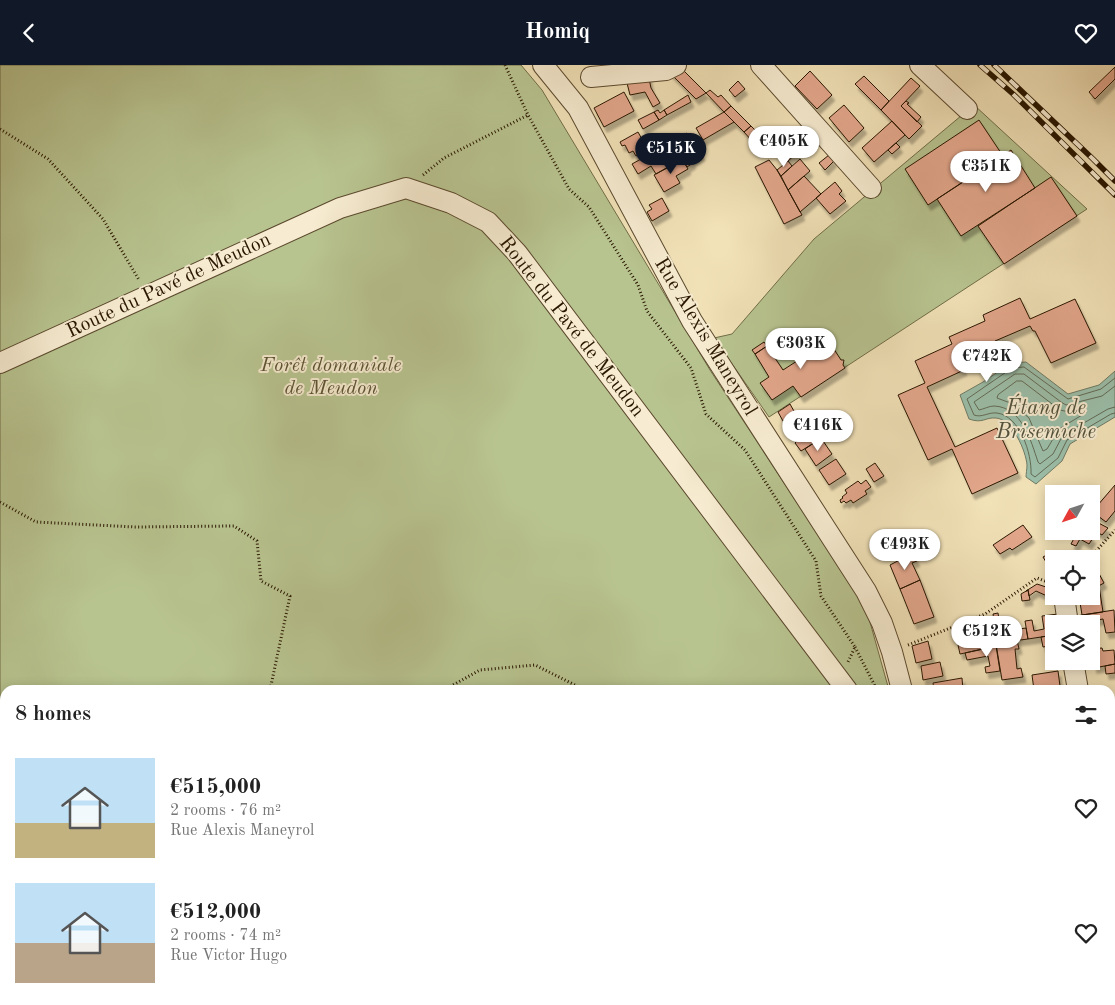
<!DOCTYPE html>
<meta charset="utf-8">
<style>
body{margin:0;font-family:"Old Standard TT",serif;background:#f6f6f6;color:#222;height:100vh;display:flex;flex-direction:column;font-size:19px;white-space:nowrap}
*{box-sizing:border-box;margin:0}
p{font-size:16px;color:#767676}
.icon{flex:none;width:28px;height:28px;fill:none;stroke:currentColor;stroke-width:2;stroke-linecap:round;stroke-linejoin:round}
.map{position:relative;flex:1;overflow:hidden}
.sheet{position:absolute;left:0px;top:620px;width:1115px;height:320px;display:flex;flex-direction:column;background:#fff;border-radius:15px 15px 0 0;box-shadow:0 2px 12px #0003}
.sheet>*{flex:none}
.needle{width:32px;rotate:230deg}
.tools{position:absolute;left:1045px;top:420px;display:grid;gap:10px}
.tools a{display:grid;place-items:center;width:55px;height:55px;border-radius:0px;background:#fff;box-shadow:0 2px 12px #0003;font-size:25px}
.price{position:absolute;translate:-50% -42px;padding:0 11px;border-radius:18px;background:#fff;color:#222;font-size:16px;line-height:32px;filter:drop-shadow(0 1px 2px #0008)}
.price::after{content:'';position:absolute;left:50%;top:30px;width:15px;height:11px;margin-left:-8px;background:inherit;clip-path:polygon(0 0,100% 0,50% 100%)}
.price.selected{background:#111827;color:#fff}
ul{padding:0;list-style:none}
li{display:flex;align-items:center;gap:15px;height:125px;padding:0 15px}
li span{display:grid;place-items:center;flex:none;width:140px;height:100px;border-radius:0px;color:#555}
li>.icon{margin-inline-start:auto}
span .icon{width:60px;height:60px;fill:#fffc;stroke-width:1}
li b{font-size:21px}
h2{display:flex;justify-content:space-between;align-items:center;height:60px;padding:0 15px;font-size:21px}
header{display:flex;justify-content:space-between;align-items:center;height:65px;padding:0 15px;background:#111827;color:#fff;font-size:22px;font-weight:700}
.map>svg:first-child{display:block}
</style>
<header><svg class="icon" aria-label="back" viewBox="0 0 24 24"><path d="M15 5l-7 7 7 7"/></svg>Homiq<svg class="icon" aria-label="heart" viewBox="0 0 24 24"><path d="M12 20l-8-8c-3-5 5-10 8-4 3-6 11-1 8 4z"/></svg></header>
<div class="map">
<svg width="1115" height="940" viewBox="0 0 1115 940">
<defs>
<filter id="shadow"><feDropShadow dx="3" dy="5.5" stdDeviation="1" flood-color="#0004"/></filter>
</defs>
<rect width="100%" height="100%" fill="#f2e2b8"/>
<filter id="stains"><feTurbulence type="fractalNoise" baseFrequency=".004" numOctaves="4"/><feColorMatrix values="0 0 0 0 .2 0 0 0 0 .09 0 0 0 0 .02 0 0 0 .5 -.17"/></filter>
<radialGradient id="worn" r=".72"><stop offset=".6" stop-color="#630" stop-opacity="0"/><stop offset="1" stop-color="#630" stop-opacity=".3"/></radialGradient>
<path fill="#b8c490" stroke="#706d48" d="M0,0H521L542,25L710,305L866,543L889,625H5V935H255L252,940H0Z
M974,40L1087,144L769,352L714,273L732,269L814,174Z
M295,935H814L808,940H306Z"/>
<path fill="#9cbfaa" stroke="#6e7b66" d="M1026,297L1068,329L1099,320L1115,306V352L1070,379L1062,396L1036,419L1026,412C1026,409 1027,404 1027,400C1026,386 1012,354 996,353C985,352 983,359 969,354L960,330L983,317L1011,298Z"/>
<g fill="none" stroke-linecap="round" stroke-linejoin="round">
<path stroke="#626a55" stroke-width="1" d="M1115,313L1101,324L1068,334L1024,302L1012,303L967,334L974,350C982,353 988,347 997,348C1020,351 1032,389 1031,409L1035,412L1058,393L1067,375L1111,349L1115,348
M1017,316H1022L1060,345L1069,347L1084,344L1087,347L1059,364L1047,384L1043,386L1029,353L1013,339L997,333L998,330Z
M1115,321L1102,331L1066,340L1061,337L1024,309H1015L974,337L979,345C984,344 989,341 994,341C1022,342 1031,376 1038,397L1040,399L1053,389L1063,370L1108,344L1115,342"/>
</g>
<path fill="#e3a78c" stroke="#291600" filter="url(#shadow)" d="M680,2L706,28L696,34L669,7Z
M1115,2V14L1095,34L1089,27Z
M810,6L832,30L817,44L795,21Z
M648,9L651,23L660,38L653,42L645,27L630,30L626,14Z
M864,11L889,36L881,45L855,19Z
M911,13L920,21L901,41L922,61L909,74L881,45Z
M738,16L745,24L735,32L729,25Z
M710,25L718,32L721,30L731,41L724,47L706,28Z
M624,27L634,46L604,62L594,43Z
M688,30L691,37L667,50L664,45Z
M906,36L909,38L907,39L921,52L917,57L901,41Z
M844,40L864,63L849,77L829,53Z
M731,41L751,61L744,67L724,47Z
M658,45L660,48L664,45L667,50L659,55L654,47Z
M654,47L659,55L643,64L638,55Z
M724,47L734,57L703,75L696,63Z
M979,55L1003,91L928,140L905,104Z
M892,56L905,70L874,97L862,83Z
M751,61L769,79L761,86L744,67Z
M638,67L648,85L636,91L633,86L629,88L625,80L622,81L620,77Z
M687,68L690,73L692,72L702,90L692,96L679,73Z
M779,70L790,82L793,79L799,86L787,97L770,77Z
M896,78L900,82L892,89L888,85Z
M659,84L669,102L656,109L651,101L638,109L632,99Z
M1011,85L1035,123L961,171L937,134Z
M829,90L834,96L825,105L819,98Z
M689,91L693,98L687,102L682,94Z
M682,94L688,104L676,111L680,118L664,127L654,110Z
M800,94L810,106L788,125L781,111Z
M769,95L777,105L802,150L784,159L755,102Z
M788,96L792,101L781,111L777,105Z
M804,111L821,129L800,147L788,125Z
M1051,112L1077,151L1004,199L978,161Z
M835,117L842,126L839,129L846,136L830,149L816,133Z
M662,133L669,146L652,156L647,147L652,144L649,140Z
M1020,233L1030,254L1075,234L1096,278L1051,298L1035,266H1033L1030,261L995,276L998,282L962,299L964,305L927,322L955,382L997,363L1018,408L972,429L952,384L928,395L898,330L925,318L915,296L952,279L949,272L985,256L983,250Z
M826,272L841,295H844L843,300L845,303L801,332L793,321L772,335L760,318L769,312L755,289L767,281L783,305L797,296L798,287L801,288Z
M764,277L767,281L755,289L752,285Z
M790,339L795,348L783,356L778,347Z
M806,359L817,376L801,386L795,378L797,376L792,368Z
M821,373L832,389L816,401L805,384Z
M836,394L846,409L829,420L819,405Z
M875,398L884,411L874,417L866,404Z
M866,415L871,422L865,426L867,429L853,438L851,435L846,438L844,436L841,438L840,435L843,433L842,432L847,428L845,425L858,416L861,419Z
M1115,420V446L1106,457L1094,448L1097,441Z
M1091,454L1108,463L1102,470L1092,464L1089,471L1093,473L1089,479L1080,474L1076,481L1071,479L1078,466H1091Z
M1023,460L1032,472L1012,485L1010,483L1000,489L993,480Z
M1052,487L1056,494H1054V499L1049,502L1043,492Z
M913,488L917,496L912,498L920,515L900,524L890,500Z
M1097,505L1104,518L1091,525V508Z
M920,515L934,552L914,559L900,524Z
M1037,519L1052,524L1047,531L1036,526L1029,531L1028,525L1026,526Z
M1099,521L1103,547L1082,550L1079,531H1091V525Z
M1028,525L1030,535L1022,536L1021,529Z
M1114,545L1115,567L1106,568L1103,554L1078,558L1076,551Z
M998,548L1001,567L1004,566L1005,570L1013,569L1012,565L1026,563L1028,574L997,578L993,549Z
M1058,549L1059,559H1054V570L1028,574L1025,556L1032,555L1034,566L1044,564L1042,551Z
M977,558L983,584L960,589L958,580L968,577L967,562Z
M993,562L996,581L983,584L979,565Z
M1054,570V580L1043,582L1041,572Z
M1017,575L1019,584H1015L1017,604L1021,603L1023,612L1002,615L996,579Z
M928,576L932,594L916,598L912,581Z
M996,581L1000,606L986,608L985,602L990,601L988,591L967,595L965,588Z
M1102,583L1103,586L1114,585L1115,599L1094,603L1091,584Z
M940,597L943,611L923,615L921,601Z
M1115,599V608L1106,609L1105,601Z
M1058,606L1060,621L1034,625L1032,610Z
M962,613L963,625H934L933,618Z
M1115,638V663L1110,664V639Z
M1110,804H1115V822H1110Z
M1110,840H1115V881H1110Z
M1110,881H1115V908L1110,910Z
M1113,908H1115V940H1101L1097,935H1110V910Z
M679,935H726L722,938L724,940H676L675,938Z
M943,935H976L970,940H937Z
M1031,935H1056L1059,940H1035Z"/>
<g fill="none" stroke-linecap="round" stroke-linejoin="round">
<defs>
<path id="lane" d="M919,940L924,935"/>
<path id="street" d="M543,0L578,43L692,256L866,526L882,558L892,587L902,625
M761,0L871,123
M920,0L967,44
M591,12L666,5L676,0
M0,298L340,143L406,123L451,138L488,157L517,188L847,625
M1064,531L1068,559
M1073,596L1078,625
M1110,699L1115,698
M1078,935L1082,940"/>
</defs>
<use href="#lane" stroke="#5b492e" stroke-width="12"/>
<use href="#street" stroke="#5b492e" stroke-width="22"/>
<path stroke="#291600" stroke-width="3" stroke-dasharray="1 2.5" stroke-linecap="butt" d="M505,0L528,50L569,124L589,142L638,220L647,246L691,303L706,349L745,385L816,496L821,531L855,582L848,597
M0,64L48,94L103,154L139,215
M423,110L444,93L528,50
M0,437L36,457L135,462L234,461L257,476L261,516L290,531L270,625
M1089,494L1115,465
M908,580L985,549L1037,513L1053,519
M855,582L877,625
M444,625L480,605L535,600L585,625
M0,802L5,803
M100,940L102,935"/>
<use href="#lane" stroke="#f7ecd1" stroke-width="10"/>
<use href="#street" stroke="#f7ecd1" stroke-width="20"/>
<defs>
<path id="rail" d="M980,0L1013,29L1115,130
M994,0L1093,94L1115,116"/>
</defs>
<use href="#rail" stroke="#291600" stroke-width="5.5"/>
<use href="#rail" stroke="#f7ecd1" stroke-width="4" stroke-dasharray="11" stroke-linecap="butt"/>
</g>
<g text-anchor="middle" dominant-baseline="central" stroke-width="4" stroke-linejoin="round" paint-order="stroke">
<g font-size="20" fill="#291600" stroke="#f7ecd1">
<text transform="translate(169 221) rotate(-25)">Route du Pavé de Meudon</text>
<text transform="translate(571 262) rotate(52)">Route du Pavé de Meudon</text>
<text transform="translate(705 272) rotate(59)">Rue Alexis Maneyrol</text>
</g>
<g font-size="20" font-style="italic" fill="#5b5332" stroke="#f7ecd1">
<text x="331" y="301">Forêt domaniale<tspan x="331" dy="23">de Meudon</tspan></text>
</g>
<g font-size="21" font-style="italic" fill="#51513c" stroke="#f7ecd1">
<text x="1046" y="343">Étang de<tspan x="1046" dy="24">Brisemiche</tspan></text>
</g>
</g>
<rect width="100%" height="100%" filter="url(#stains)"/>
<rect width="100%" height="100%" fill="url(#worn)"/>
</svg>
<div class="tools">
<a><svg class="needle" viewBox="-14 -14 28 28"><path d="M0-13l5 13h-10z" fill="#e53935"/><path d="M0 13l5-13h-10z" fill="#767676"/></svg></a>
<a><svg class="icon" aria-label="locate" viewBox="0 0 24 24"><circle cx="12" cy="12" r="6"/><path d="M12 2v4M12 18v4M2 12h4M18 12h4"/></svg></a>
<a><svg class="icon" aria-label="layers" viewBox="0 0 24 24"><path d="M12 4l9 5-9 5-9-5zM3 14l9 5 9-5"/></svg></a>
</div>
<b class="price" style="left:784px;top:103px">€405K</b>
<b class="price selected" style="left:671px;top:110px">€515K</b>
<b class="price" style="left:986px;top:128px">€351K</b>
<b class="price" style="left:801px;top:305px">€303K</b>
<b class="price" style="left:987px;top:318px">€742K</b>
<b class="price" style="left:818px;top:387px">€416K</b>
<b class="price" style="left:905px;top:506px">€493K</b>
<b class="price" style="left:987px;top:593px">€512K</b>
<section class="sheet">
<h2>8 homes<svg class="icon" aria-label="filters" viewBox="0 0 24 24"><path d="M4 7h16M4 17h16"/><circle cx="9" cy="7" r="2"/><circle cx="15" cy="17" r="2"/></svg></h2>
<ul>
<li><span style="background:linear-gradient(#bfe0f5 65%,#c2b280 0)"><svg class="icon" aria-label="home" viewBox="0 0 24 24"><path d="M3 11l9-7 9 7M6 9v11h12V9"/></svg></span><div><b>€515,000</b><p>2 rooms · 76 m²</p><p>Rue Alexis Maneyrol</p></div><svg class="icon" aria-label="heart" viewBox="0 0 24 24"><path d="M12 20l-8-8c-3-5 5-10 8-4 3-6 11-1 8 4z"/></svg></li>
<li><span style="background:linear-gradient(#bfe0f5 60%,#b9a48a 0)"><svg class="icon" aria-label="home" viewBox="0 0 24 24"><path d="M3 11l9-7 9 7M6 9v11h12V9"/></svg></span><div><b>€512,000</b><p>2 rooms · 74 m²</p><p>Rue Victor Hugo</p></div><svg class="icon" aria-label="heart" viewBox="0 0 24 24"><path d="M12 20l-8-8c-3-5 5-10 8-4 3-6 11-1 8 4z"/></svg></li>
</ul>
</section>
</div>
